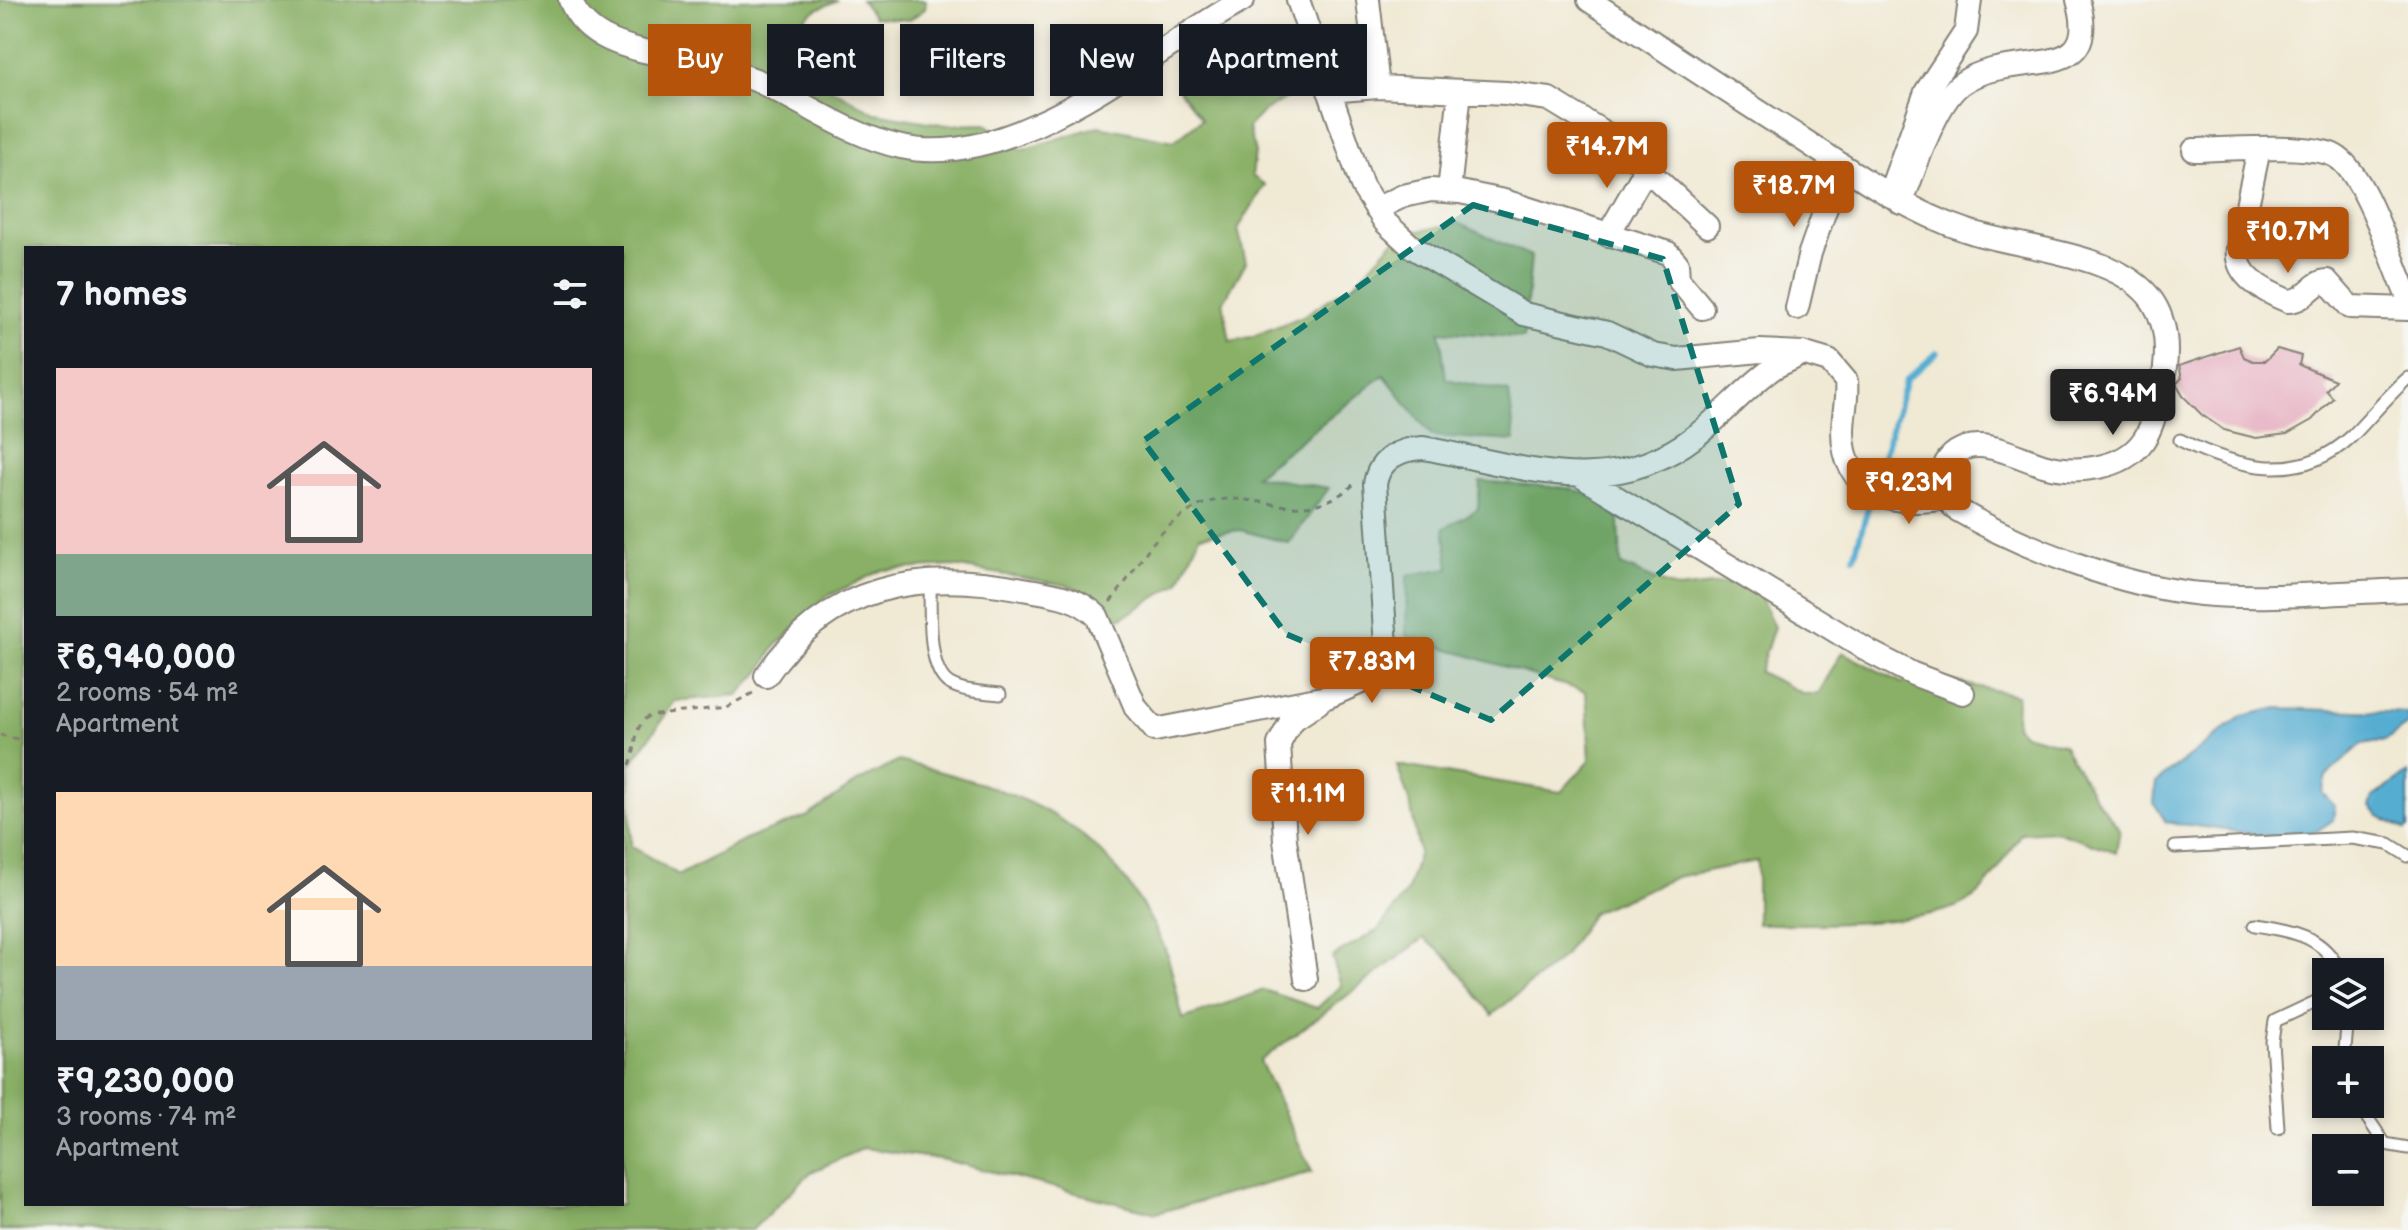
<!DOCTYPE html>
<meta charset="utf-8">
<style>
body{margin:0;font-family:"Balsamiq Sans",sans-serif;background:#242831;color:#f1f3f6;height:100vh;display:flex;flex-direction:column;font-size:30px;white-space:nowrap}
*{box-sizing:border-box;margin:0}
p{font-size:26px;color:#9ea1a6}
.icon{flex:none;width:44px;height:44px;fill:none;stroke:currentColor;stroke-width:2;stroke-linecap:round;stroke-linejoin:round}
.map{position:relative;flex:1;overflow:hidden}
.details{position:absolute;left:24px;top:246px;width:600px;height:960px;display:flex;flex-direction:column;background:#171b24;border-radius:0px;box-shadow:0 4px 12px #0003}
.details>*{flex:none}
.banner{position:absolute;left:648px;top:24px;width:760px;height:72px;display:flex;gap:16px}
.fabs{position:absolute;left:2312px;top:958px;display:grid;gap:16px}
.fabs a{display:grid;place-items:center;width:72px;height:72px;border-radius:0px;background:#171b24;box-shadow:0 4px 12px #0003;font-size:40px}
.price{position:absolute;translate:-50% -68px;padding:0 18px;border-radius:8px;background:#b45309;color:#fff;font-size:26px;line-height:52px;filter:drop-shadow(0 2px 4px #0008)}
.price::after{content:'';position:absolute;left:50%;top:48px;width:24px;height:18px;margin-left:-12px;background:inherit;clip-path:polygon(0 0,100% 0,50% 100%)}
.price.on{background:#222;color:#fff}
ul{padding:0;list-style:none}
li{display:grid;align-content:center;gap:16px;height:424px;padding:0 32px}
li span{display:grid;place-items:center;height:248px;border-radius:0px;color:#555}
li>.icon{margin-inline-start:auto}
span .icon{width:144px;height:144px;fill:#fffc;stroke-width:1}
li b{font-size:34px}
h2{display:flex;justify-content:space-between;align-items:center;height:96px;padding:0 32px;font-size:34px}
.pill{padding:0 28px;border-radius:0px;background:#171b24;box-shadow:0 4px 12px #0003;font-size:28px;line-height:72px}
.pill.on{background:#b45309;color:#fff}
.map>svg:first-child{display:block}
</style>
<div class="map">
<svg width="2408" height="1230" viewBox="0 0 2408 1230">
<rect width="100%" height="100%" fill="#f6f6f2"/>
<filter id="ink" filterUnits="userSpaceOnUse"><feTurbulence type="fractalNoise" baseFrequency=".0125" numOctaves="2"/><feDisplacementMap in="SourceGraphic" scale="16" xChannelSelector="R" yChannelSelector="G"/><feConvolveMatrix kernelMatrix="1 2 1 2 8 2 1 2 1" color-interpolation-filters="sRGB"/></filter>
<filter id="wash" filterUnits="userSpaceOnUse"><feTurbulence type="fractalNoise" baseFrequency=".006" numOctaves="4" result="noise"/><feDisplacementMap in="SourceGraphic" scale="32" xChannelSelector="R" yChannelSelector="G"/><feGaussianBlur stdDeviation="1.8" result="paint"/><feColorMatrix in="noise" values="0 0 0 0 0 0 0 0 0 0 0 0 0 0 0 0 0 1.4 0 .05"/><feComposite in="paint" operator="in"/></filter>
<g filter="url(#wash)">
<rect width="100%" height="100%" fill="#f0e9d4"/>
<path fill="#89b066" stroke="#526641" stroke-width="2" fill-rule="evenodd" d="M0,0H838L817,9L784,34L780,59L875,113L947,125L986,124L1022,150L1099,126L1174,141L1202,119L1179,90L1208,42L1229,61H1274L1299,66L1300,90L1263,112L1248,127L1255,153L1252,176L1265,185L1238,229L1246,262L1223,303L1230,341L1251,337L1303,316L1356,282L1399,235L1458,223L1531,256L1524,338L1440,331L1446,379L1509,392L1515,441L1432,436L1384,375L1255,476L1329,488L1289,543L1240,530L1200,536L1179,583L1123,617L1108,621L1095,598L1071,586L953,566L882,570L826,597L775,647L760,672L738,695L675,701L630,766L631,846L679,875L749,838L808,816L857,782L899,761C1026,793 1102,817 1162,942C1173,965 1176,994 1183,1019L1264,990L1317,1008L1341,986L1332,957L1378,930L1407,891L1419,852L1411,807L1397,765L1561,792L1590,760L1586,692L1406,636L1407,575L1449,568L1444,528L1478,509L1480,481L1566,488L1618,500L1621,565L1678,589L1753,580L1774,627L1759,672L1804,694H1818L1842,652L1902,683L1932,677L2017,695L2016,726L2024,734L2063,744L2097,801L2120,829L2116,852L2056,831L2021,833C2008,853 1996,876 1979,893C1944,928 1807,924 1757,924V861L1676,877L1593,912L1563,957L1492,1015L1450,960L1424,938L1260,1061L1312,1172L1156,1213L945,1160L864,1148L811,1172L752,1230H0ZM26,248H622V1204H26Z
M861,0H926L925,9L909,20L874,17Z"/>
<path fill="#56add2" stroke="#396477" stroke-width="2" d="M2278,708L2408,713V724L2386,740L2362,744L2326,776L2322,793L2335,806L2333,820L2313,834L2284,838L2166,822L2154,803L2156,782L2242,716Z
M2408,773V828L2405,830L2379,816L2370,807L2373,797Z"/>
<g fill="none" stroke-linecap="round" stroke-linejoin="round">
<path stroke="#56add2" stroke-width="6" d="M1875,484L1906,380L1937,353
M1854,557L1872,494"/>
</g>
<g id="blocks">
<path fill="#e7b0c2" d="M2239,346L2244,357L2253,361H2265L2277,349L2301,356L2299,365L2335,380L2326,390L2333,398L2312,420L2287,434L2256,438L2224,430L2202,415L2183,396L2176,384L2182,378L2179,366Z"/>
</g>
</g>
<g filter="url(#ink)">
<use href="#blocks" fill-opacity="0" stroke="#868278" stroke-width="2"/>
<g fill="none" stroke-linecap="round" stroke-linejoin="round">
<defs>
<path id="service" d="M2180,440C2237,468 2300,485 2352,436C2371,417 2387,396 2408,378
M930,582C931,607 926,670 950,684C965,692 983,692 1000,694
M2175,847L2352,838L2389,844L2408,856
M2255,925C2291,931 2324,935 2340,972
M2344,1060L2348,1016
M2358,1104L2385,1144L2408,1148
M2278,1128L2272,1042L2275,1021L2326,997"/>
<path id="minor" d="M570,0C591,53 659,50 706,65C723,70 741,74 758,81C805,103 850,136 901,147C1016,172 1147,53 1243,0
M1298,0L1362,186L1385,222L1412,247L1524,314L1607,333L1653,355L1677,359L1760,351L1802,353L1829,361L1846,381C1848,398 1843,414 1843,431C1843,493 1893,508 1944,498
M1368,0L1378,87
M1589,0C1660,47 1730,94 1802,139C1854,173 1905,210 1965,230C2017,249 2121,252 2153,302C2170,328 2168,360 2161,390C2157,406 2153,427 2143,441C2123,470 2075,474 2043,465C2023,459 2001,447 1980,446C1942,445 1930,484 1956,509C2022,548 2124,587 2201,594C2269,600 2340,592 2408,590
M1329,91L1378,87L1506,93L1549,99L1613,138L1707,226
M2259,149L2238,248C2234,276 2264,291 2288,301C2306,301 2311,282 2327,281L2350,307L2408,309
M2194,150C2224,149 2312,143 2335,156C2366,173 2392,263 2408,297
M1449,191L1460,91
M1889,195L1926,92L1966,31L1970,0
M1901,203C1915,171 1934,103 1962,83C2012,47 2104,88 2078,0
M1376,209L1403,196L1431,190L1460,192L1504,201L1668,253L1677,263L1678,279L1702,308
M1608,235L1646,169
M1797,308L1810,253L1841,165
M1581,476L1870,652L1913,674L1963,693
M766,676C828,584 920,569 1023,589C1050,594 1077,596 1097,616L1136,708L1155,730L1327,697L1375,676L1385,658L1386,646L1375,484C1379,459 1399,449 1423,448C1521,465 1609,504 1697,435C1724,414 1747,386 1775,367C1784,362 1794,359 1802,353
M1306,979L1285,840L1279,744L1291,721L1318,703"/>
</defs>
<use href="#service" stroke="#868278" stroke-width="15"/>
<use href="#minor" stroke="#868278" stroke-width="26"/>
<path stroke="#868278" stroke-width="3" stroke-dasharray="6 6" stroke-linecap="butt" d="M1110,602C1143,564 1146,536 1195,508C1246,479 1297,534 1353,485
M0,735L26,741
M622,774C642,758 628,729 649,716L726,707L753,693"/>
<use href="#service" stroke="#fff" stroke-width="11"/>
<use href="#minor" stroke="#fff" stroke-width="22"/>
</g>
</g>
<path fill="#0f766e" fill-opacity="0.2" stroke="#0f766e" stroke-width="6" stroke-dasharray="16 10" stroke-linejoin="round" d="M1473,205L1663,259L1739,504L1491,720L1286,634L1143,441Z"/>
</svg>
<div class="fabs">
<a><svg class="icon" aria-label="layers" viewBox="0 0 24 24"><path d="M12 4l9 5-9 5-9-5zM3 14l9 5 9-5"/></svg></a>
<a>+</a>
<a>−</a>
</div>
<b class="price" style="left:1607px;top:190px">₹14.7M</b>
<b class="price" style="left:1794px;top:229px">₹18.7M</b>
<b class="price" style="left:2288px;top:275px">₹10.7M</b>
<b class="price on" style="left:2113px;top:437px">₹6.94M</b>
<b class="price" style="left:1909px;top:526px">₹9.23M</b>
<b class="price" style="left:1372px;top:705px">₹7.83M</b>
<b class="price" style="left:1308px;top:837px">₹11.1M</b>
<div class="banner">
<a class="pill on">Buy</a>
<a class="pill">Rent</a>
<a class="pill">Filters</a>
<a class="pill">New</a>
<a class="pill">Apartment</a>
</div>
<section class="details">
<h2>7 homes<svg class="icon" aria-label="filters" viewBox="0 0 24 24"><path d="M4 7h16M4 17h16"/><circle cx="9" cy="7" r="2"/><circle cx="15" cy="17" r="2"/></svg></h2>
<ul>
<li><span style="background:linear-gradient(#f6c9c9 75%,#7fa58c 0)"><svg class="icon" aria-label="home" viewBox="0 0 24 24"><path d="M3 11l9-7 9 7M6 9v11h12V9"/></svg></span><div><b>₹6,940,000</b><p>2 rooms · 54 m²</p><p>Apartment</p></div></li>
<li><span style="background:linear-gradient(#ffd9b3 70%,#9aa5b1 0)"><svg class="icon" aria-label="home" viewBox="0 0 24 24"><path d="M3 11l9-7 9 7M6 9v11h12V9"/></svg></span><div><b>₹9,230,000</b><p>3 rooms · 74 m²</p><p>Apartment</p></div></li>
</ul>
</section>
</div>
